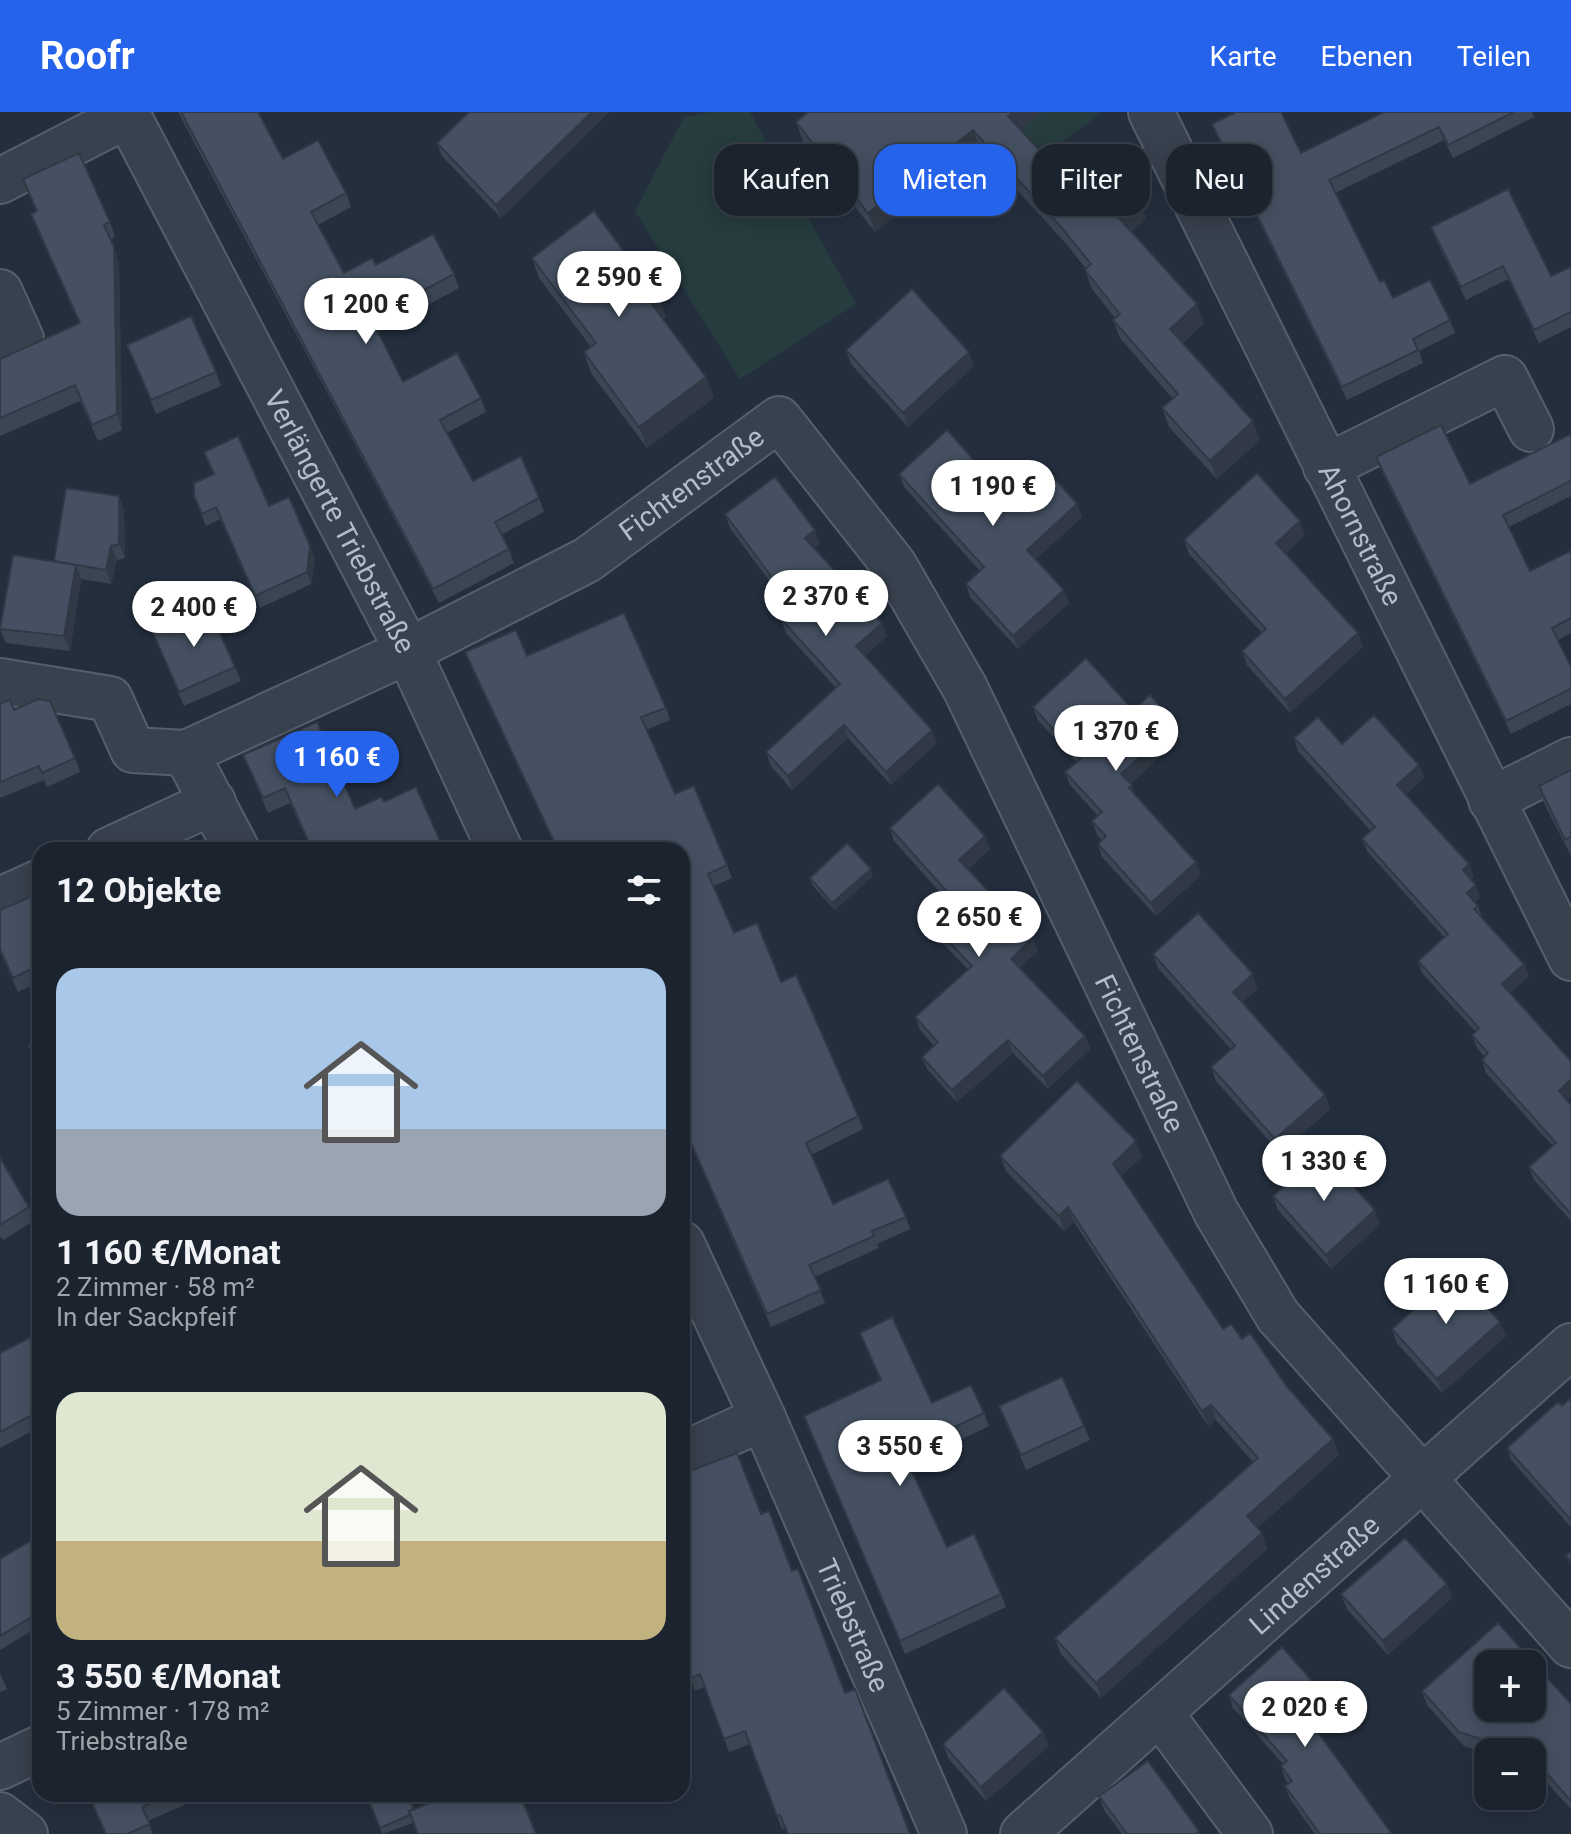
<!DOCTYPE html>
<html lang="de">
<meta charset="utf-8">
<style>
body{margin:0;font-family:Roboto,sans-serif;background:#282f3a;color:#f1f3f6;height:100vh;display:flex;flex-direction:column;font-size:30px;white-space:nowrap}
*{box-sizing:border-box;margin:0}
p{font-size:26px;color:#a0a4aa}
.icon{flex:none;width:44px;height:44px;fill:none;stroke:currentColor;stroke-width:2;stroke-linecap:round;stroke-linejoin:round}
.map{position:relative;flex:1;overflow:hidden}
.side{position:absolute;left:32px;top:730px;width:658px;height:960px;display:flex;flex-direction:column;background:#1b232e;border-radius:24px;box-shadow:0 4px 20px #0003,0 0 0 2px #39404a}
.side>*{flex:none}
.guide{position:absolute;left:714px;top:32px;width:736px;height:72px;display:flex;gap:16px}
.controls{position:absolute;left:1474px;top:1538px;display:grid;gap:16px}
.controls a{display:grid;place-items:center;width:72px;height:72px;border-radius:16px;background:#1b232e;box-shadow:0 4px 20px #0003,0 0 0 2px #39404a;font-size:40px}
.price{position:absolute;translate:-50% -68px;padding:0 18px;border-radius:28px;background:#fff;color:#222;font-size:26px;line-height:52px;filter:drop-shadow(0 2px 4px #0008)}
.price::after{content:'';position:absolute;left:50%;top:48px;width:24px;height:18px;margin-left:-12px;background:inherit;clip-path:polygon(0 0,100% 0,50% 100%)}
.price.selected{background:#2563eb;color:#fff}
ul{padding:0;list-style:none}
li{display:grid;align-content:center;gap:16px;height:424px;padding:0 24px}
li span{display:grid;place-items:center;height:248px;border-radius:24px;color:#555}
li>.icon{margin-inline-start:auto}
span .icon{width:144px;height:144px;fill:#fffc;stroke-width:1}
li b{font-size:34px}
h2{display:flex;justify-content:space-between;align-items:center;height:96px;padding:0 24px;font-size:34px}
.chip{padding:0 28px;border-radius:24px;background:#1b232e;box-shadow:0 4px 20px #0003,0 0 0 2px #39404a;font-size:28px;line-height:72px}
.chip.selected{background:#2563eb;color:#fff}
header{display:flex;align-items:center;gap:48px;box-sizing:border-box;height:112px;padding:0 40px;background:#2563eb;color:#fff}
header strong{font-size:38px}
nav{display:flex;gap:44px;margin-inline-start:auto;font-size:28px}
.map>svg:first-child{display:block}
</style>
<header>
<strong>Roofr</strong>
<nav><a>Karte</a><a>Ebenen</a><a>Teilen</a></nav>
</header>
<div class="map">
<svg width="1571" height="1722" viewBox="0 0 1571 1722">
<rect width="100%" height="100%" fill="#242f3e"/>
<path fill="#263c3f" d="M710,0H750L856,192L740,267L635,99L684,5Z
M1039,0H1102L990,85L965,48Z"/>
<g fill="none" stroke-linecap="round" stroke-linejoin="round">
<defs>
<g id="minor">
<path id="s1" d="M126,0L408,539L500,738"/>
<path id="s2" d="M1151,0L1571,846"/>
<path d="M0,69L128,3"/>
<path d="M0,180L21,227L0,237"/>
<path d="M1326,355L1505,266L1531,317"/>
<path d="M0,569L110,587L133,638L186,641"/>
<path d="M1491,688L1571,648"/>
<path d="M109,738L213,690"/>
<path id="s3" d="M237,738L186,641L408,539L587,448L779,307L894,453L965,576L1216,1100L1278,1204L1571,1533"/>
<path d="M0,788L40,770"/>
<path id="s4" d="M682,1132L763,1306L944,1722"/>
<path d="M682,1343L763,1306"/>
<path d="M1160,1601L1250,1722"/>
<path d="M0,1655L40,1636"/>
<path d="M0,1703L25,1722"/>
<path id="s5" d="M1023,1722L1571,1234"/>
</g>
</defs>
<use href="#minor" stroke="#565f6c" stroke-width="48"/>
<use href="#minor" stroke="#38414e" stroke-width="44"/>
</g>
<path fill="#3b4654" d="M178,0H258L283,47L346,81L351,95L318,113L344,161L376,153L454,162L459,176L378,220L403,270L481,286L486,300L447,321L473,369L539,386L544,400L501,423L509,437L514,451L439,491Z
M609,0L501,106L442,44L437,31Z
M1044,0L1021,18L1064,65L1146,106L1131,120L1204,211L1183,231L1260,328L1217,367L1169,315L1162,296L1173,287L1120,226L1113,208L1115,206L1092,177L1085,158L1086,157L1068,134L980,37L875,120L803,29L796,10Z
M1384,0H1532L1534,5L1453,46L1444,28L1335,81L1380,170L1393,186L1450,208L1455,221L1419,239L1423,251L1347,288L1217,25L1212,12L1301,41Z
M23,67L110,110L115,125L110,128L119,150L122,318L98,329L80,289L0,324V247L79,211L37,117L31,102L36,100Z
M1431,115L1551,164L1571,155V215L1539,231L1508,167L1466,188L1436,128Z
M532,146L658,185L666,206L663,207L706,265L714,286L647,336L591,261L584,240L591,235L539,166Z
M127,233L216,260L221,274L156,302Z
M846,238L974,254L908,315L851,252Z
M1571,322V384L1509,415L1530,459L1571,439V521L1558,528L1571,555V592L1511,622L1381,358L1376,345L1470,372Z
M204,340L269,394L315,446L311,472L260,496L220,407L206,414L194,384L213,362Z
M899,362L1015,393L1077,392L1082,405L1036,447L1069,491L1018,537L970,485L966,472L980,459L904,375Z
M119,384L124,398L125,446L117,448L111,472L81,467L70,539L6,531L0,517L54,450Z
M725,402L820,432L814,436L887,524L865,544L937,631L891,673L848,626L792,678L771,654L766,640L836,576L786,521L781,507L791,498L730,416Z
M1305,423L1286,441L1358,521L1363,535L1290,601L1247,553L1242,539L1262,521L1189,442L1184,428Z
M152,519L235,555L241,569L184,594Z
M465,540L527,544L666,596L670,608L646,618L675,682L727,753L732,766L714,774L734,821L781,870L858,1004L863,1017L811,1043L833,1092L906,1105L910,1117L877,1132L879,1136L815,1165L825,1191L771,1215L682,1013V738H557L470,553Z
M0,592L14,598L75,646L80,660L47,675L44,668L0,686Z
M1033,595L1133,598L1176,612L1181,625L1130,672L1136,684L1196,750L1201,763L1156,804L1102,745L1098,732L1102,728L1097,723L1092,709L1098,704L1070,673L1065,660L1076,650L1038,608Z
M1294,626L1342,632L1419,653L1424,666L1406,682L1469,752L1474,765L1471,767L1480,785L1475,790L1478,794L1482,806L1524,852L1529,864L1510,881L1567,988L1571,993V1109L1534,1068L1529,1055L1553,1034L1486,961L1482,948L1485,945L1477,936L1472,923L1476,920L1422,861L1418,849L1444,825L1367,739L1362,727L1371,719L1298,639Z
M243,643L355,697L384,690L416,675L444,738H311L290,691L268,701Z
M1571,658V744L1544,691L1539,674Z
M890,716L990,737L968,757L1033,826L1038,839L1019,856L1085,924L1090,937L1048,977L1013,941L957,990L927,957L922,945L934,934L920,918L915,905L968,857L941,830L937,817L956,798L894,729Z
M873,764L835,798L812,773L810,766Z
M40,781V870L18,880L0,840V798Z
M1153,842L1258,876L1242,890L1325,983L1330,997L1280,1041L1216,969L1211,955L1231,937L1158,856Z
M1000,1044L1142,1045L1121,1064L1223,1217L1242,1227L1288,1276L1333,1327L1339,1343L1257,1416L1262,1421L1267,1437L1101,1586L1061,1542L1055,1526L1253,1350L1216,1308L1208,1314L1074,1110L1064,1119L1006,1059Z
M0,1046L29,1095L34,1109L3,1128L0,1124Z
M1273,1084L1380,1112L1331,1157L1278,1098Z
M682,1212L688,1229L682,1232Z
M1392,1217L1506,1224L1442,1281L1397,1231Z
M40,1220V1315L0,1336V1241Z
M860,1221L932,1291L984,1301L989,1314L909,1353L947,1435L1001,1482L1006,1495L905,1542L804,1304L880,1269Z
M1571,1286V1415L1511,1348L1507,1336Z
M999,1294L1084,1314L1090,1328L1026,1358Z
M761,1402L792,1459L845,1581L910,1722H787L785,1716L782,1717L750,1632L729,1640L705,1575L695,1579L682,1544Z
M40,1423V1514L0,1538V1447Z
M1341,1482L1452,1486L1388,1543L1347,1497Z
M0,1561L7,1577L0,1580Z
M1422,1579L1571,1592V1697L1534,1657L1532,1656V1640H1488V1642L1464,1634L1427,1593Z
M1229,1583L1325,1592L1308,1607L1392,1722H1315L1290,1687L1285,1674L1289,1672L1285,1667L1281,1654L1283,1652L1233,1596Z
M1043,1620L1049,1634L986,1689L948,1646L943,1632Z
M87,1682H209L148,1709L153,1722H105Z
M366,1682L414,1697L536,1722H418L413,1711L382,1722Z
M1099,1684L1199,1719L1200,1722H1122L1104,1698Z"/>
<path fill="#303945" d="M592,0H609L501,106L496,93Z
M1013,0H1044L1015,23L1008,4Z
M973,18L980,37L875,120L868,101Z
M1139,88L1146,106L1126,125L1119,106Z
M114,135L119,150L122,318L117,302Z
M658,185L666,206L658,211L651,191Z
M1197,192L1204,211L1177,236L1170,217Z
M969,240L974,254L908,315L903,301Z
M706,265L714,286L647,336L639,315Z
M1253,309L1260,328L1217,367L1210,349Z
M119,384L124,398L125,446L119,432Z
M1077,392L1082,405L1032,451L1027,438Z
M1300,409L1305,423L1281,445L1276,431Z
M815,418L820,432L810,439L805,426Z
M111,434L117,448L111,472L106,458Z
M310,434L315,446L311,472L307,460Z
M76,453L81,467L70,539L64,524Z
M1064,478L1069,491L1018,537L1013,524Z
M882,511L887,524L861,547L856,534Z
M1358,521L1363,535L1290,601L1285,587Z
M1176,612L1181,625L1126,675L1121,662Z
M844,613L848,626L792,678L788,664Z
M932,618L937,631L891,673L886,660Z
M1419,653L1424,666L1402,686L1397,673Z
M985,724L990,737L963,761L959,748Z
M1196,750L1201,763L1156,804L1151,791Z
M1469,752L1474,765L1467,771L1463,758Z
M871,757L873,764L835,798L832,791Z
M1476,773L1480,785L1471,794L1467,781Z
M1033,826L1038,839L1015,860L1011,847Z
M1524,852L1529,864L1506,885L1502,872Z
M1253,862L1258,876L1238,894L1233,880Z
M1085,924L1090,937L1048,977L1043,964Z
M1008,928L1013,941L957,990L952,978Z
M1571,967V984L1563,992L1559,979Z
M1325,983L1330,997L1280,1041L1275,1027Z
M1136,1029L1142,1045L1118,1067L1113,1052Z
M1068,1095L1074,1110L1064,1119L1059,1104Z
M1375,1098L1380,1112L1331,1157L1326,1143Z
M1500,1210L1506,1224L1442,1281L1437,1267Z
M1211,1293L1216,1308L1208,1314L1202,1299Z
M1333,1327L1339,1343L1252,1420L1247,1404Z
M1262,1421L1267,1437L1101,1586L1096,1571Z
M1447,1472L1452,1486L1388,1543L1383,1529Z
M1321,1579L1325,1592L1305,1610L1301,1597Z
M1043,1620L1049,1634L986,1689L981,1675Z"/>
<path fill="#455162" stroke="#303945" stroke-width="2" fill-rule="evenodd" d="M181,0H258L283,47L318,28L346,81L311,100L344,161L372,146L376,153L433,122L454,162L371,206L403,270L457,241L481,286L440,308L473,369L521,344L539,386L495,410L509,437L433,477Z
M469,0H592L496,93L437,31Z
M808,0H1013L1008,4L1064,65L1095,37L1139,88L1119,106L1197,192L1170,217L1253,309L1210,349L1162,296L1178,282L1113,208L1120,202L1085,158L1091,152L1062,116L973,18L868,101L796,10Z
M1236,0H1281L1301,41L1384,0H1514L1448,33L1439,15L1329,68L1380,170L1384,168L1393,186L1430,168L1450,208L1413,227L1418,238L1342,275L1212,12Z
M79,41L110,110L104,113L114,135L117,302L92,313L75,273L0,306V247L80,211L31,102L37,99L23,67Z
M1508,77L1551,164L1571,155V200L1534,218L1503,154L1461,175L1431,115Z
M594,99L658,185L651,191L706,265L639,315L584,240L596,231L532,146Z
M912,177L969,240L903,301L846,238Z
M191,204L216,260L151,288L127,233Z
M1441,313L1470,372L1571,322V369L1503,403L1530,459L1571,439V506L1552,516L1571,555V577L1506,609L1376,345Z
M947,318L1015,393L1050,361L1077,392L1027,438L1064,478L1013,524L966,472L984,455L899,362Z
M238,324L269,394L289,385L310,434L307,460L255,484L216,395L202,402L194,384V371L214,362L204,340Z
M1257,361L1300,409L1276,431L1358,521L1285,587L1242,539L1266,517L1184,428Z
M775,365L815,418L805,426L882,511L856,534L932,618L886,660L844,613L788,664L766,640L840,572L781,507L794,495L725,402Z
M66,376L119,384V432L111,434L106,458L54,449Z
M13,443L76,453L64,524L0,517Z
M208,494L235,555L179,580L152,519Z
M624,501L666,596L641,605L675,682L694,674L727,753L708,762L734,821L757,811L781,870L796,863L858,1004L806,1031L833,1092L888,1067L906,1105L872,1119L874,1124L809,1153L821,1178L767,1202L682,1011V738H558L465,540L516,518L527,544Z
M1086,546L1133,598L1150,583L1176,612L1121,662L1132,673L1129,676L1196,750L1151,791L1098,732L1106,724L1092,709L1102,700L1065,660L1080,647L1033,595Z
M38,587L50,589L75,646L42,661L39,654L0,670V592L10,588L14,598Z
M1374,603L1419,653L1397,673L1469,752L1463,758L1476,773L1467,781L1478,794L1474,797L1524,852L1502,872L1571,949V967L1559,979L1571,993V1102L1529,1055L1556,1031L1482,948L1488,941L1472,923L1479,916L1418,849L1448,822L1362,727L1375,715L1294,626L1318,605L1342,632Z
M317,610L355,697L381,685L384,690L416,675L442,733L433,738H312L285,676L263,686L243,643Z
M1571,658V725L1565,728L1539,674Z
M938,672L985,724L959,748L1033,826L1011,847L1085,924L1043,964L1008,928L952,978L922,945L938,930L915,905L972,854L937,817L960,794L890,716Z
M847,731L871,757L832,791L810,766Z
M40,781V853L13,866L0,837V798Z
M1198,801L1253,862L1233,880L1325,983L1275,1027L1211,955L1235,934L1153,842Z
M40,928V961L28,933Z
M1077,969L1136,1029L1113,1052L1223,1217L1231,1212L1242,1227L1250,1221L1288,1276L1333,1327L1247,1404L1262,1421L1096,1571L1055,1526L1258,1346L1211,1293L1202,1299L1068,1095L1059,1104L1000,1044Z
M1323,1040L1375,1098L1326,1143L1273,1084Z
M0,1046L29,1095L0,1113Z
M1456,1160L1500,1210L1437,1267L1392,1217Z
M892,1205L932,1291L971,1273L984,1301L903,1340L947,1435L974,1422L1001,1482L900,1529L804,1304L881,1268L860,1221Z
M40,1220V1299L0,1320V1241Z
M1062,1265L1084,1314L1021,1343L999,1294Z
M1571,1286V1408L1507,1336L1558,1290L1562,1294Z
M737,1341L761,1402L769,1399L792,1459L798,1457L845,1581L855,1577L910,1722H788L780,1703L777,1704L745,1619L724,1627L700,1562L691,1566L682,1543V1362Z
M40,1423V1500L0,1524V1447Z
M1405,1426L1447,1472L1383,1529L1341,1482Z
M1571,1439V1450L1566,1444Z
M1498,1511L1571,1592V1689L1532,1645V1640H1522L1459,1620L1422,1579ZM1488,1552H1532V1596H1488Z
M1282,1535L1321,1579L1301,1597L1392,1722H1320L1285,1674L1292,1669L1281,1654L1287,1649L1229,1583Z
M1004,1576L1043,1620L981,1675L943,1632Z
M1148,1649L1199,1719L1196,1722H1127L1099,1684Z
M88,1682H172L142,1695L150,1712L127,1722H106Z
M366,1682H407L414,1697L409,1699L410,1703L380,1716Z
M452,1682H520L536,1722H418L409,1699Z"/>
<g text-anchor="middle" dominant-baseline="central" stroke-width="7" stroke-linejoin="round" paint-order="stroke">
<g font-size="28" fill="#b4bcc9" stroke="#1d2633">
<text stroke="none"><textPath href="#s3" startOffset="684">Fichtenstraße</textPath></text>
<text stroke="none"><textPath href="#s1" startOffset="462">Verlängerte Triebstraße</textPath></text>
<text stroke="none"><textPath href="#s2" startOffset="472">Ahornstraße</textPath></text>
<text stroke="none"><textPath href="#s3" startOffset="1526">Fichtenstraße</textPath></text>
<text stroke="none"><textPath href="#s5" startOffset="390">Lindenstraße</textPath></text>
<text stroke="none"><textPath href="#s4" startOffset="418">Triebstraße</textPath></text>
</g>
</g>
</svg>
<div class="controls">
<a>+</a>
<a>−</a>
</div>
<b class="price" style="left:619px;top:207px">2 590 €</b>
<b class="price" style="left:366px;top:234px">1 200 €</b>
<b class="price" style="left:993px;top:416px">1 190 €</b>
<b class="price" style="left:826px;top:526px">2 370 €</b>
<b class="price" style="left:194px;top:537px">2 400 €</b>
<b class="price" style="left:1116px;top:661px">1 370 €</b>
<b class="price selected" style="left:337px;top:687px">1 160 €</b>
<b class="price" style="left:979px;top:847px">2 650 €</b>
<b class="price" style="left:1324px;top:1091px">1 330 €</b>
<b class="price" style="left:1446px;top:1214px">1 160 €</b>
<b class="price" style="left:900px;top:1376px">3 550 €</b>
<b class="price" style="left:1305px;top:1637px">2 020 €</b>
<div class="guide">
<a class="chip">Kaufen</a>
<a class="chip selected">Mieten</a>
<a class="chip">Filter</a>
<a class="chip">Neu</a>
</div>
<section class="side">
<h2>12 Objekte<svg class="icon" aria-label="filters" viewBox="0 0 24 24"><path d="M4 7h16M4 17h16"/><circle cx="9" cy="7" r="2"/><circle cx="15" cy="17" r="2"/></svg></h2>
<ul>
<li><span style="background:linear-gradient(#a9c7e8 65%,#9aa5b1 0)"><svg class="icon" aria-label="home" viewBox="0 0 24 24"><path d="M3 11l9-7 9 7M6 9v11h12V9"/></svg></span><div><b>1 160 €/Monat</b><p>2 Zimmer · 58 m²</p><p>In der Sackpfeif</p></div></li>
<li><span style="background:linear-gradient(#dfe7d0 60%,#c2b280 0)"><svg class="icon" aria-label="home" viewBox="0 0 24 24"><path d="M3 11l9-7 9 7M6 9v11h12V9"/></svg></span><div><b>3 550 €/Monat</b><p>5 Zimmer · 178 m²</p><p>Triebstraße</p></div></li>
</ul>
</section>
</div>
